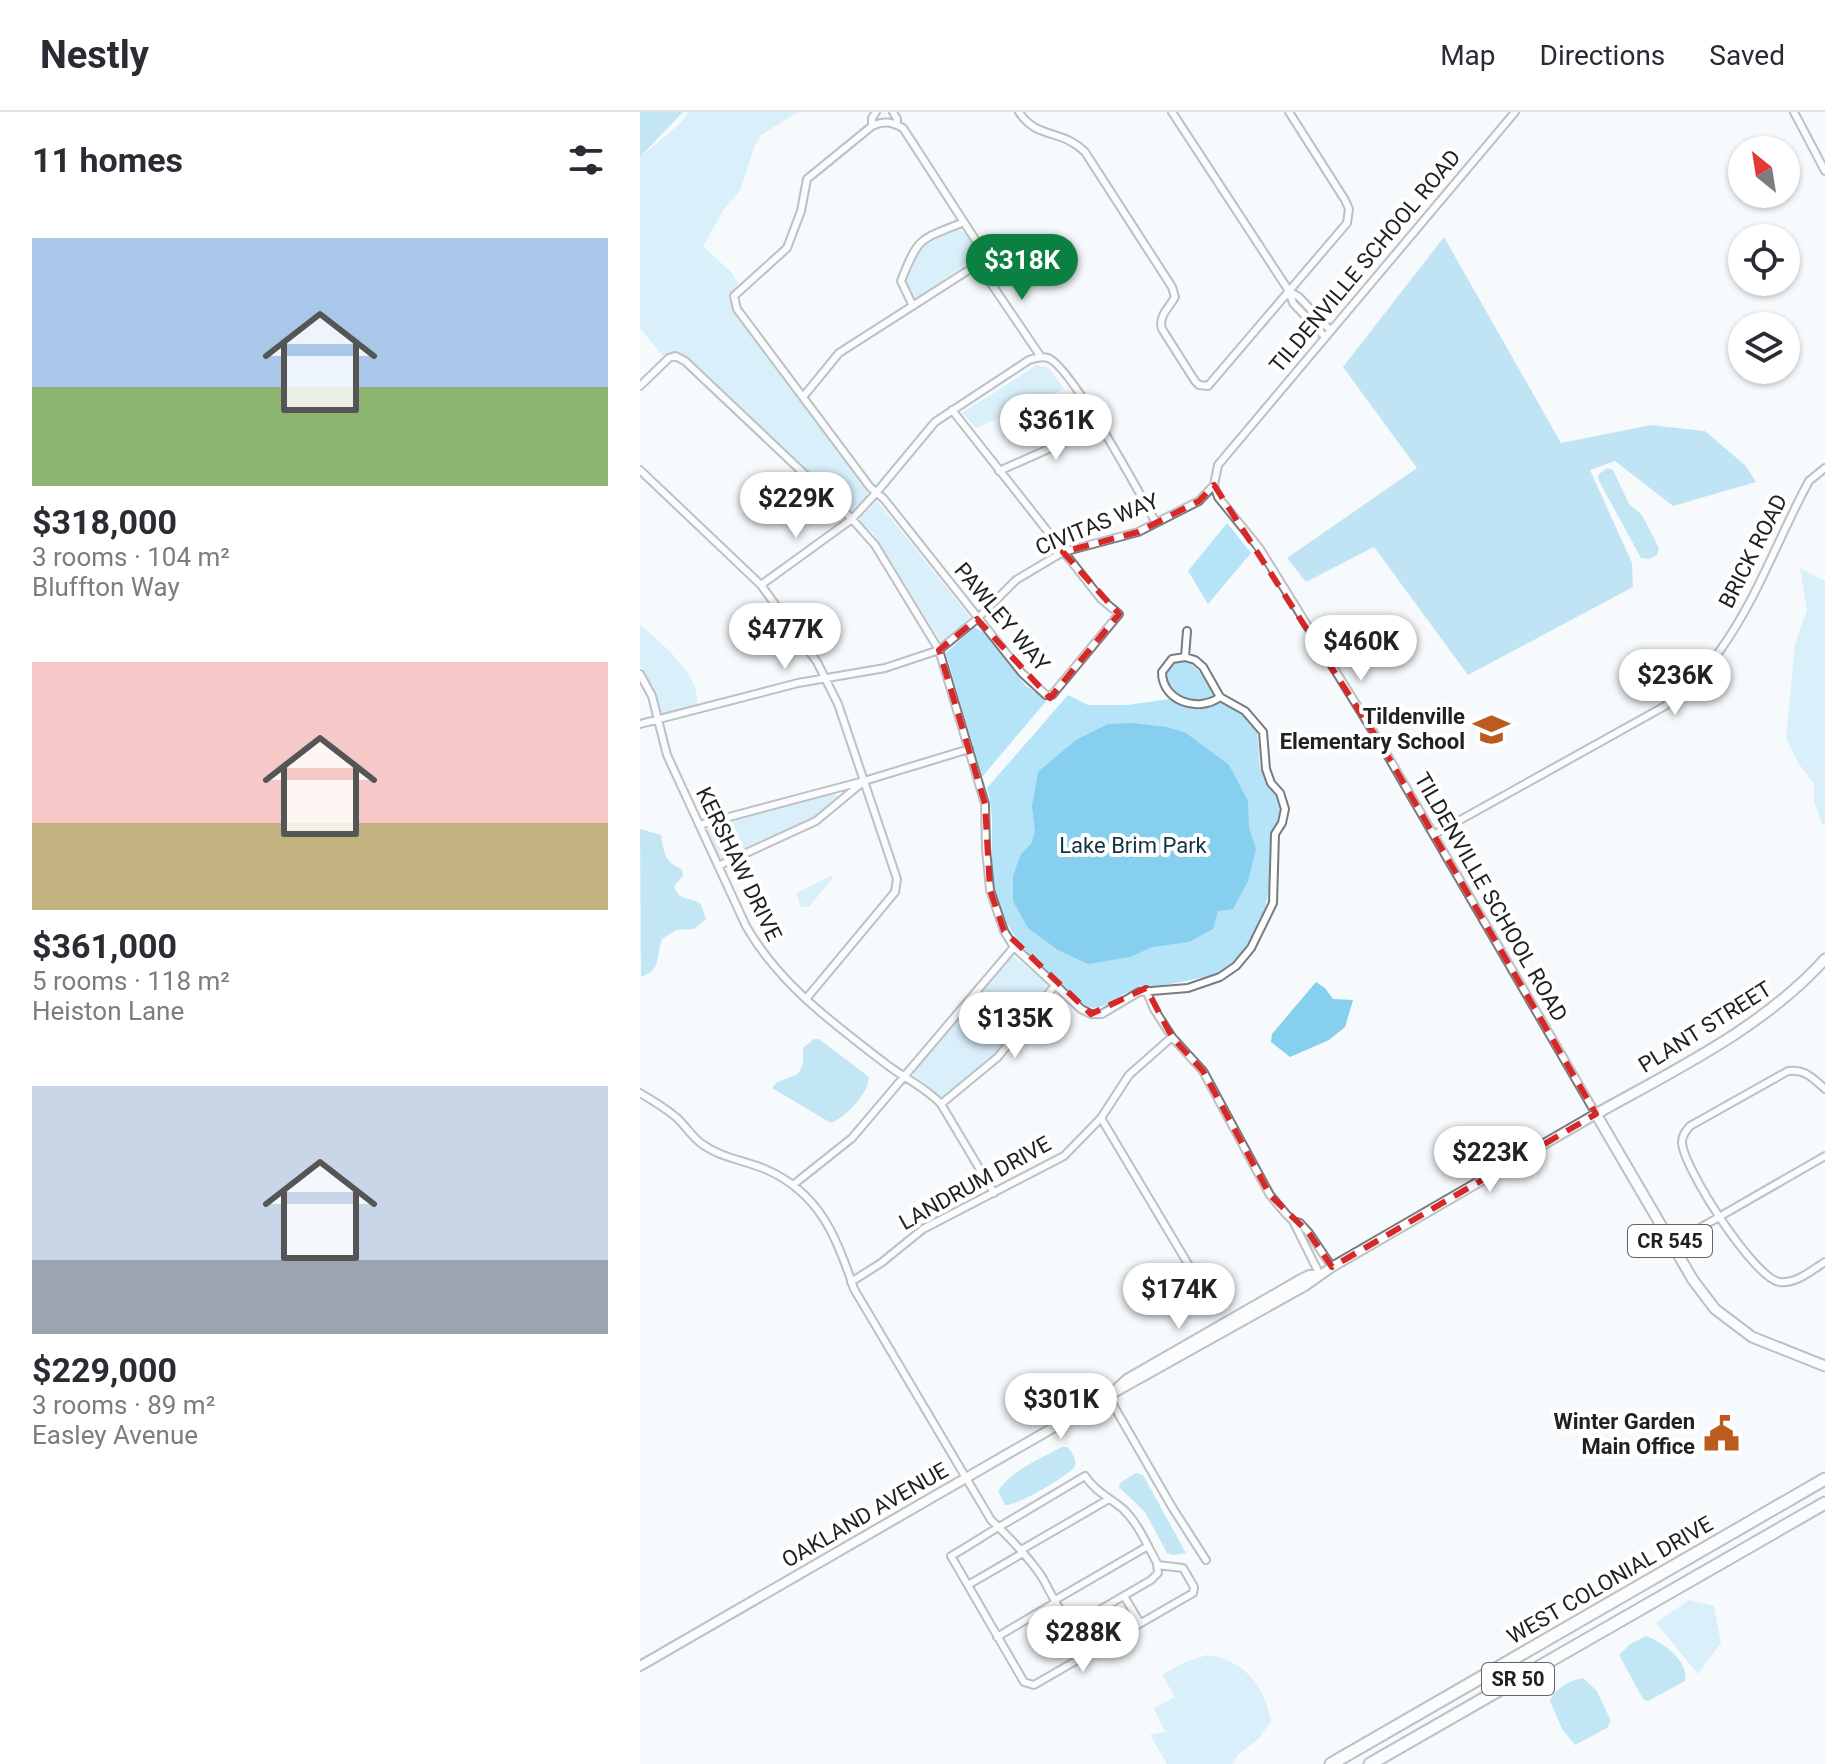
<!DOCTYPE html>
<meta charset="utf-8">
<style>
body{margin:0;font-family:Roboto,sans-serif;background:#f2f2f3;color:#2b2b33;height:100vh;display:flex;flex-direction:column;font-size:30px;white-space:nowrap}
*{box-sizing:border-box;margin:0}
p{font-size:26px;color:#7c7c81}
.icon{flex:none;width:44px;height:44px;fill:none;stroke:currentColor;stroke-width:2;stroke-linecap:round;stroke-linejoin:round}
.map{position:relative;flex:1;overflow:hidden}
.details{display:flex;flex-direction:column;background:#fff;width:640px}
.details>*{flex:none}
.needle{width:52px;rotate:330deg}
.tools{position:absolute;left:1088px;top:24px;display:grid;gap:16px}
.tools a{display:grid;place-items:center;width:72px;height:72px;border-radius:50%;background:#fff;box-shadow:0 2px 6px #0004;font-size:40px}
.price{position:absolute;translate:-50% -68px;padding:0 18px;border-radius:28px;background:#fff;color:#222;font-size:26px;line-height:52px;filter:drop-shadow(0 2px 4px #0008)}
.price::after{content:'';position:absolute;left:50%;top:48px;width:24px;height:18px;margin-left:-12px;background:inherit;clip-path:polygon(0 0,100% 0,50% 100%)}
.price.active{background:#0b8043;color:#fff}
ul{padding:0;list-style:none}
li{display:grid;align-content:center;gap:16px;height:424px;padding:0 32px}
li span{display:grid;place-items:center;height:248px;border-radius:0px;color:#555}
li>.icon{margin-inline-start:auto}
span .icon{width:144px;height:144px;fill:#fffc;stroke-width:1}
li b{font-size:34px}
h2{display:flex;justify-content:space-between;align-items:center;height:96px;padding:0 32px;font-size:34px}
header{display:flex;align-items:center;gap:48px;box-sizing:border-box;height:112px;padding:0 40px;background:#fff;border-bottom:2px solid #e1e1e2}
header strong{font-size:38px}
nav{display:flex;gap:44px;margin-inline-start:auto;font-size:28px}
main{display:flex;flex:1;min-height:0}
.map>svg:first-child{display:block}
</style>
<header>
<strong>Nestly</strong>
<nav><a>Map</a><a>Directions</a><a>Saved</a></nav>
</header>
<main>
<section class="details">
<h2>11 homes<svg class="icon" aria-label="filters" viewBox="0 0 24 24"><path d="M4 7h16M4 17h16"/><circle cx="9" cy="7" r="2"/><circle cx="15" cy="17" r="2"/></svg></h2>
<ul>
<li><span style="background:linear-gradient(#a9c7e8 60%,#8fb573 0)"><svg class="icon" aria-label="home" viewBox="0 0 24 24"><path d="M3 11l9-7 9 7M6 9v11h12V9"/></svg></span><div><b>$318,000</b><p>3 rooms · 104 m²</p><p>Bluffton Way</p></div></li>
<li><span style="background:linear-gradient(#f6c9c9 65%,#c2b280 0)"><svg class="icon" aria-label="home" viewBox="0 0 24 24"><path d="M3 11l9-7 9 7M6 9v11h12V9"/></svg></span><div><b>$361,000</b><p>5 rooms · 118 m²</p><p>Heiston Lane</p></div></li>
<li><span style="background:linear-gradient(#c9d6e8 70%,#9aa5b1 0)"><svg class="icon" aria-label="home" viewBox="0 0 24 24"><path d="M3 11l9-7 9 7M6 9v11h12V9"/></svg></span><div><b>$229,000</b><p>3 rooms · 89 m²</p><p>Easley Avenue</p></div></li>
</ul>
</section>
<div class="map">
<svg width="1185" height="1652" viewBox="0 0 1185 1652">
<rect width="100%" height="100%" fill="#f6fafc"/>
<path fill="#b5e3f8" d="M48,0H158L121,23L114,35L100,79L84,97L63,134L92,161L98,172L89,186L92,197L229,382L212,399L209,400L47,246L37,241L23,244L0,216V45L42,10Z
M315,116C327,119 337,132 336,145L277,186C257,173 270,143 285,130C293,123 305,120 315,116Z
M397,253L409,256L424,277L336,316L322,301Z
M237,389L330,505L304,530H301L233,421L220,411V406Z
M587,411L611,441L568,492L548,459Z
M1160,456L1185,469V713L1182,712L1174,689V672L1159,652L1146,626L1155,532L1167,498Z
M0,513C21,531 61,562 57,593L26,602L20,600L15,581L0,553Z
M334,515L343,520L386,574L407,588L342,665L306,541Z
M537,549C560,550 561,566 574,580L572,586L547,589C535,582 526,575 526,560Z
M428,583L448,593H487L530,587L559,598L583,589L601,599L617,617L620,657L640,690L641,708L633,722L630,774L625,796L604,839L580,862L485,881L470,892L460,895L452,896L442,892C401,853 358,824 352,763C350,733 356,705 347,676Z
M194,681L198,684L196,688L175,705L84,747H80L67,721L69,714Z
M192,763L193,766L169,795H161L156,781Z
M370,842L405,869L408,874L376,919L351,947L302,985L274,963L273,958Z
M1049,1488L1074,1494L1081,1531L1058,1562L1016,1511Z
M567,1543C604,1548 624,1573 631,1609L619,1626L598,1643L592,1652H527L510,1623L525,1620L514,1596L535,1585L522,1563L545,1550Z"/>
<path fill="#82cbea" d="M804,125L921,331L1011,313L1065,319L1106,354L1116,370L1033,394L975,349L950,358L992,451L993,475L828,563L734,435L666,470L647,446L777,356L703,255Z"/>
<path fill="#86cfee" d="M0,0H43L0,45Z
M967,356L973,358L989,392L1002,403L1019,436L1017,443L1009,447L1001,446L959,369L958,363Z
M493,611L527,615L546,621L589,653L608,689L609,716L616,737L608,769L593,797L578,799L573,817L549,830L512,835L490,845L448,852L418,838L388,816L373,789V764L381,742L391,732L395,720L392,694L398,660L436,628L468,612Z
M0,717L21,723C24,740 24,750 42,757L43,764L34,774C38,789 50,785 61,792L66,807L54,817L36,818L22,827C16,844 22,858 1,865Z
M676,870L685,876L693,887L713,888L705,915L689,928L650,945L631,930L632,922Z
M174,927H179L229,965C229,981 205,1006 191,1011L132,976L137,970L158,962L163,952V936Z
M422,1335H427C432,1340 438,1348 434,1356C424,1366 377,1394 365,1393L358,1379C373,1357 400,1347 422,1335Z
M496,1361L503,1363L546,1441L533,1443L527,1441L505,1400L479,1375L480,1371Z
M1006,1524C1023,1530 1049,1549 1045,1569L1008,1589L1003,1587L979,1543L990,1532Z
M943,1566L957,1579L971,1609L967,1616L935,1633L922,1617L910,1589C914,1577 931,1568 943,1566Z"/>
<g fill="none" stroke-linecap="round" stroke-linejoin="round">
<defs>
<path id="street" d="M253,0L257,7V13
M379,0C397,28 421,16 445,40L532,175L535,185C529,196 518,204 522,217L555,269L559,273L568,274L707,111L709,97L705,88L649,0
M532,0L649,179L653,191L685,225
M875,0L578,353L574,373L578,385L620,437L742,634L956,1002
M1154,0L1185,59
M232,14V6L236,0
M338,152L401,245
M649,179L659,185L690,218
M273,194L261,169C279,123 280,128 324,110
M0,274L29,246L35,244L45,249L212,407L235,433L299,538L345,692L346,737L350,778L364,819L374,835L441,897L451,902H462L499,880L548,876L580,865L596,854L611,836L633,791L635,722L642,711L645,697L640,681L631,671L626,657L623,620L605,599L580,585L563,555L555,548L545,545L532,547L522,560C522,589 558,601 580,585
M163,285L199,241L338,152L341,146L340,135L263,16C251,10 245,8 232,14L167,67L161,99L147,136L94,184L97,197L230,375L244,387L382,561L406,583H412L479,502L461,487L312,298
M0,358L121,473L177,550L198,592L257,767L255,780L166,887
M359,359L460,314
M121,473L212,407L236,381L295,310L389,248C395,246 402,244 408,246C431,254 500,382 515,409
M545,545L547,519
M0,562L12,584L27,643L106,814C139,872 194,912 246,952C264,966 285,975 301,992L354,1081
M0,612L158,571L245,556L299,538L337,507L376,468L423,440L498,420L559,389L574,373
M59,713L224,669L329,637
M795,722L1025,594C1044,576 1066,558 1081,537C1118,485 1139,424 1169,369L1185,356
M78,754L176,709L223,670
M506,878L514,897L532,925L563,959L630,1083L646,1102L653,1109L660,1111L669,1121L692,1155
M1185,977C1173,966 1165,957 1148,959L1050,1014C1046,1019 1042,1023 1042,1030C1042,1054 1115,1168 1140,1170C1156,1172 1172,1158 1185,1150
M0,981C12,988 25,996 36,1005C45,1013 52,1025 62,1032C81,1046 104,1048 125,1057C179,1080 197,1125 214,1177L351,1408C369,1425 388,1444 402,1465C410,1479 417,1496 428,1508L444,1507L511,1468L518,1461L517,1451C507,1433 498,1411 483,1397C469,1385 456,1380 445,1364L364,1412C346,1422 329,1434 311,1444L384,1570L394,1573L553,1481L554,1475L543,1456L517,1453
M301,992L358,945L416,872
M461,1006L551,1157
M153,1073L212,1026L374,835
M653,1109L680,1163
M1032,1132L1185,1044
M211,1170L241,1151L283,1117L424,1044L461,1006L489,963L532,925
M468,1284L532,1395L566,1448
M381,1438L469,1387
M328,1473L383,1441
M484,1484L500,1511
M415,1488L508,1434
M357,1525L416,1490"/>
<path id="secondary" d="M475,1278L487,1267L661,1167L669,1163H680
M0,1554L468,1284L665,1174L692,1155L956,1002"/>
<path id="primary" d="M1185,847C1123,916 1036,957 956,1002L1053,1168L1075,1197L1112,1225L1185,1254"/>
<path id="highway" d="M691,1652L1185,1367
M730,1652L1185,1391"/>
</defs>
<use href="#street" stroke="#797c7e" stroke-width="10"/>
<use href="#secondary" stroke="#797c7e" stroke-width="12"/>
<use href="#primary" stroke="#797c7e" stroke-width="13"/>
<use href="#highway" stroke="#797c7e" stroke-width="15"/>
<use href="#street" stroke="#fff" stroke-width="6"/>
<use href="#secondary" stroke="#fff" stroke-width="8"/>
<use href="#primary" stroke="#fff" stroke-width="9"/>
<use href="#highway" stroke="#fff" stroke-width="11"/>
</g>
<path d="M0 0H1185V1652H0ZM574,373L742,634L956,1002L692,1155L669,1121L630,1083L563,959L532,925L506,876L451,902L364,819L350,778L345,692L299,538L337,507L410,586L479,502L423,440L498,420L559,389Z" fill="#f6fafc" fill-opacity=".55" fill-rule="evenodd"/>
<path fill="none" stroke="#d62828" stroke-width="6" stroke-dasharray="16 10" stroke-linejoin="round" d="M574,373L742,634L956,1002L692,1155L669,1121L630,1083L563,959L532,925L506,876L451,902L364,819L350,778L345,692L299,538L337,507L410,586L479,502L423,440L498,420L559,389Z"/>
<defs>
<symbol id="school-bare" viewBox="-9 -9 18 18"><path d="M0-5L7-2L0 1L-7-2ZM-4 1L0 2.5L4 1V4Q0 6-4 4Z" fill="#bd5b1f" stroke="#fff" stroke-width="2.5" paint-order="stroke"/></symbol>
<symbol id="civic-bare" viewBox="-9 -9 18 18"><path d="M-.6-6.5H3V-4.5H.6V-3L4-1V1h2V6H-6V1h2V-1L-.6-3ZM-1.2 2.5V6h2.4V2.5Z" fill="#bd5b1f" stroke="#fff" stroke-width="2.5" paint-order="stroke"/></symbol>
</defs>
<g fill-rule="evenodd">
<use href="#school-bare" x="826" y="592" width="51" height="51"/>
<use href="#civic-bare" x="1056" y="1296" width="51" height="51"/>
</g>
<g text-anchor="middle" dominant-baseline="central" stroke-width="8" stroke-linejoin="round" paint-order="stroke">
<g fill="#fff" stroke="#636464" stroke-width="2">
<rect x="988" y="1113" width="84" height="32" rx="6"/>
<rect x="842" y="1551" width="72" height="32" rx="6"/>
</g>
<g font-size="20" font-weight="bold" fill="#202222">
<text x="1030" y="1129">CR 545</text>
<text x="878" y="1567">SR 50</text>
</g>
<g font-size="22" fill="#202222" stroke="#fff">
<text transform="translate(725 149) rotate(-50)">TILDENVILLE SCHOOL ROAD</text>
<text transform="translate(457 412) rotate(-22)">CIVITAS WAY</text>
<text transform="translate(1113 439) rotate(-63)">BRICK ROAD</text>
<text transform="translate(362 505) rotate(50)">PAWLEY WAY</text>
<text transform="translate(99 752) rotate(64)">KERSHAW DRIVE</text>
<text transform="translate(851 785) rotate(60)">TILDENVILLE SCHOOL ROAD</text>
<text transform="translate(1065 915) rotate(-32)">PLANT STREET</text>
<text transform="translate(335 1071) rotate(-29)">LANDRUM DRIVE</text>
<text transform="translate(225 1403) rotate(-30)">OAKLAND AVENUE</text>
<text transform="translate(970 1468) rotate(-30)">WEST COLONIAL DRIVE</text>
</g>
<g font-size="22" font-weight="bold" fill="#202222" stroke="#fff" text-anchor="end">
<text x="825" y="604">Tildenville<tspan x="825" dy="25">Elementary School</tspan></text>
<text x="1055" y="1309">Winter Garden<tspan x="1055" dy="25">Main Office</tspan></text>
</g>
<g font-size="22" fill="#123441" stroke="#fff">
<text x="493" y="733">Lake Brim Park</text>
</g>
</g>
</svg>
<div class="tools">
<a><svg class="needle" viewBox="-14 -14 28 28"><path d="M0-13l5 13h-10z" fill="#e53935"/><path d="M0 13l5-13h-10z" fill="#7c7c81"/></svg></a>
<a><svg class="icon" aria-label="locate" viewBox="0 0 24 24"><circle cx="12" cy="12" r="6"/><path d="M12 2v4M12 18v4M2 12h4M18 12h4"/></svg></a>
<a><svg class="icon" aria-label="layers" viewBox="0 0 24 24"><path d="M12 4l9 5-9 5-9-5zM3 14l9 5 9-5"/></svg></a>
</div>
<b class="price active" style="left:382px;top:190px">$318K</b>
<b class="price" style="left:416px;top:350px">$361K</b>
<b class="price" style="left:156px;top:428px">$229K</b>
<b class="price" style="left:145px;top:559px">$477K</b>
<b class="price" style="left:721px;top:571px">$460K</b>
<b class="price" style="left:1035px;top:605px">$236K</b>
<b class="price" style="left:375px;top:948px">$135K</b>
<b class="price" style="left:850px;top:1082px">$223K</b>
<b class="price" style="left:539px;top:1219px">$174K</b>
<b class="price" style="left:421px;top:1329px">$301K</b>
<b class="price" style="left:443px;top:1562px">$288K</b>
</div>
</main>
